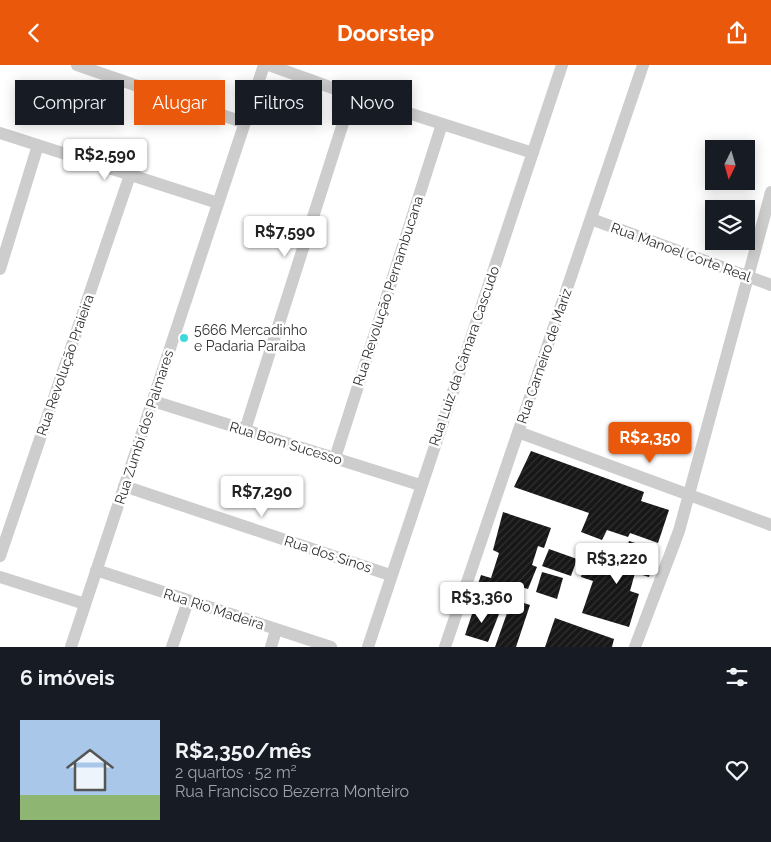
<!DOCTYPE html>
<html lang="pt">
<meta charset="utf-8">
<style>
body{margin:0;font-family:Raleway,sans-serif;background:#242831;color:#f1f3f6;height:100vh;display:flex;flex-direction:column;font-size:19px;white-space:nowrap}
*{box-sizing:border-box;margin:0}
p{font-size:16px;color:#9ea1a6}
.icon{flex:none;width:28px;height:28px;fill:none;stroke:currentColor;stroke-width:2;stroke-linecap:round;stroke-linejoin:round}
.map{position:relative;height:582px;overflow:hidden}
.drawer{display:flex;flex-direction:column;background:#171b24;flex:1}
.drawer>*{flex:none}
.hud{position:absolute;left:15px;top:15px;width:500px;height:45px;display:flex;gap:10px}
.needle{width:32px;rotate:185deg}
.fabs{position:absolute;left:705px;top:75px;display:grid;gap:10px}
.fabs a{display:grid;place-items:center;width:50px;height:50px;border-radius:0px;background:#171b24;box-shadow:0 2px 12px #0003;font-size:25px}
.price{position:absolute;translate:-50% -42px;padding:0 11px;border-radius:5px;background:#fff;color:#222;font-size:16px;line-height:32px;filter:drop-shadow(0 1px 2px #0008)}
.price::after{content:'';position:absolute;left:50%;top:30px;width:15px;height:11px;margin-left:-8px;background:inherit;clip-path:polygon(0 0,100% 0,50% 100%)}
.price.selected{background:#ea580c;color:#fff}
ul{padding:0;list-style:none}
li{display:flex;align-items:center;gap:15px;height:125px;padding:0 20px}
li+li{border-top:1px solid #363941}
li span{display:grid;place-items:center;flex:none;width:140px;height:100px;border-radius:0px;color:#555}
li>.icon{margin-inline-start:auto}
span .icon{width:60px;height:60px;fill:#fffc;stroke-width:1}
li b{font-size:21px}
h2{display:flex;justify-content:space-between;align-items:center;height:60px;padding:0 20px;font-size:21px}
.pill{padding:0 18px;border-radius:0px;background:#171b24;box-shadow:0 2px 12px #0003;font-size:18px;line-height:45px}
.pill.selected{background:#ea580c;color:#fff}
header{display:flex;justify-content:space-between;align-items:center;height:65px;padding:0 20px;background:#ea580c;color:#fff;font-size:22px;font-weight:700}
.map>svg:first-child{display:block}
</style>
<header><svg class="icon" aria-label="back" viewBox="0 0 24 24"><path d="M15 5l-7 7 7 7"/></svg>Doorstep<svg class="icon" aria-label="share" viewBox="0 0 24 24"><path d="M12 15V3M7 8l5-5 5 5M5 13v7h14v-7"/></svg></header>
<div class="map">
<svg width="771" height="582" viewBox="0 0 771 582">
<defs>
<pattern id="building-hatch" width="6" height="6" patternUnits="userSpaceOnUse" patternTransform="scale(1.25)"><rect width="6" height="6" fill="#171717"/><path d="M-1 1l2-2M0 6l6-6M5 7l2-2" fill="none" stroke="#303030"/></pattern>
</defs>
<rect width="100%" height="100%" fill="#fff"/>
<path fill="url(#building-hatch)" d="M531,386L644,427L641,436L669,445L658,478L630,468L628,472L607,465L602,475L581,467L589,448L514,422Z
M503,447L551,463L544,483L538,481L532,500L537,502L528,524L513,520L507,543L473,534L481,510L491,513L499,488L493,485Z
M629,476L657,485L649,512L635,508L630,526L639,529L629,562L582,548L593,516L581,512L586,494L629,506L620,503Z
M549,484L577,494L571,511L542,501Z
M542,507L563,513L557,534L536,527Z
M512,534L530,540L516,582H495Z
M475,540L499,549L488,577L465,570Z
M555,553L614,574L612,582H545Z"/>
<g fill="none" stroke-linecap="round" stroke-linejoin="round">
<path stroke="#cdcdcd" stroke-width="12" d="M77,0L245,58
M269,0L352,30L533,88
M0,68L218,138
M591,154L771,220
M0,204L38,80
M153,336L420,420
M245,365L352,30
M518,367L771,460
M335,393L442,59
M124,421L390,510
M0,491L130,110
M96,505L331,582
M0,512L85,539
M71,582L264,0
M172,582L188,536
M271,582L276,565
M368,582L562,0
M445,582L643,0
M635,582L679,466L771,127"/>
</g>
<circle fill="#3ed9dc" stroke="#fff" stroke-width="2" cx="184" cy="273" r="5"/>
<g text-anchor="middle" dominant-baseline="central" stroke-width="5" stroke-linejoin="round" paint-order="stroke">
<g font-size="14" fill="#303030" stroke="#fff">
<text transform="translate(681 187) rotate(20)">Rua Manoel Corte Real</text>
<text transform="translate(388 226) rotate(-72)">Rua Revolução Pernambucana</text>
<text transform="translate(464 291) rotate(-71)">Rua Luiz da Câmara Cascudo</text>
<text transform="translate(544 291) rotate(-71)">Rua Carneiro de Mariz</text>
<text transform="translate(65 300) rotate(-71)">Rua Revolução Praieira</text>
<text transform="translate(144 362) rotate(-72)">Rua Zumbi dos Palmares</text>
<text transform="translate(286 378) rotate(17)">Rua Bom Sucesso</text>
<text transform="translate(328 489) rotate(18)">Rua dos Sinos</text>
<text transform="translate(214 544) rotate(18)">Rua Rio Madeira</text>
</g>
<g font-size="14" fill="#303030" stroke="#fff" text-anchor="start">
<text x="194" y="265">5666 Mercadinho<tspan x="194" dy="16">e Padaria Paraiba</tspan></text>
</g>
</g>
</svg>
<div class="fabs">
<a><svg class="needle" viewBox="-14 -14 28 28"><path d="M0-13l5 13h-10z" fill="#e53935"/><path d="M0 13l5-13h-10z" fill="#9ea1a6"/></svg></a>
<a><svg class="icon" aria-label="layers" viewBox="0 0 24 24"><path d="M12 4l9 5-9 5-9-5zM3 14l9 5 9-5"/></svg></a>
</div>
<b class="price" style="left:105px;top:116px">R$2,590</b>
<b class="price" style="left:285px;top:193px">R$7,590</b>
<b class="price selected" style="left:650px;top:399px">R$2,350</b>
<b class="price" style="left:262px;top:453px">R$7,290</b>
<b class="price" style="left:617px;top:520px">R$3,220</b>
<b class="price" style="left:482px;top:559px">R$3,360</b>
<div class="hud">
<a class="pill">Comprar</a>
<a class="pill selected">Alugar</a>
<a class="pill">Filtros</a>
<a class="pill">Novo</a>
</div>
</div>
<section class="drawer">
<h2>6 imóveis<svg class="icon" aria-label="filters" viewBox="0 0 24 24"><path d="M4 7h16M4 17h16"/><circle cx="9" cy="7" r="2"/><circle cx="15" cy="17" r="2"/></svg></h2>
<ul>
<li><span style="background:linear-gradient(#a9c7e8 75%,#8fb573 0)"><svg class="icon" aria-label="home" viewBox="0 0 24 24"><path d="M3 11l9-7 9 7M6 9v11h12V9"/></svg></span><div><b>R$2,350/mês</b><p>2 quartos · 52 m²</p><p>Rua Francisco Bezerra Monteiro</p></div><svg class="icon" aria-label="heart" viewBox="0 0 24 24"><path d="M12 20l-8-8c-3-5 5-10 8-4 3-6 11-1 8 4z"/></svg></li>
</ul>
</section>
